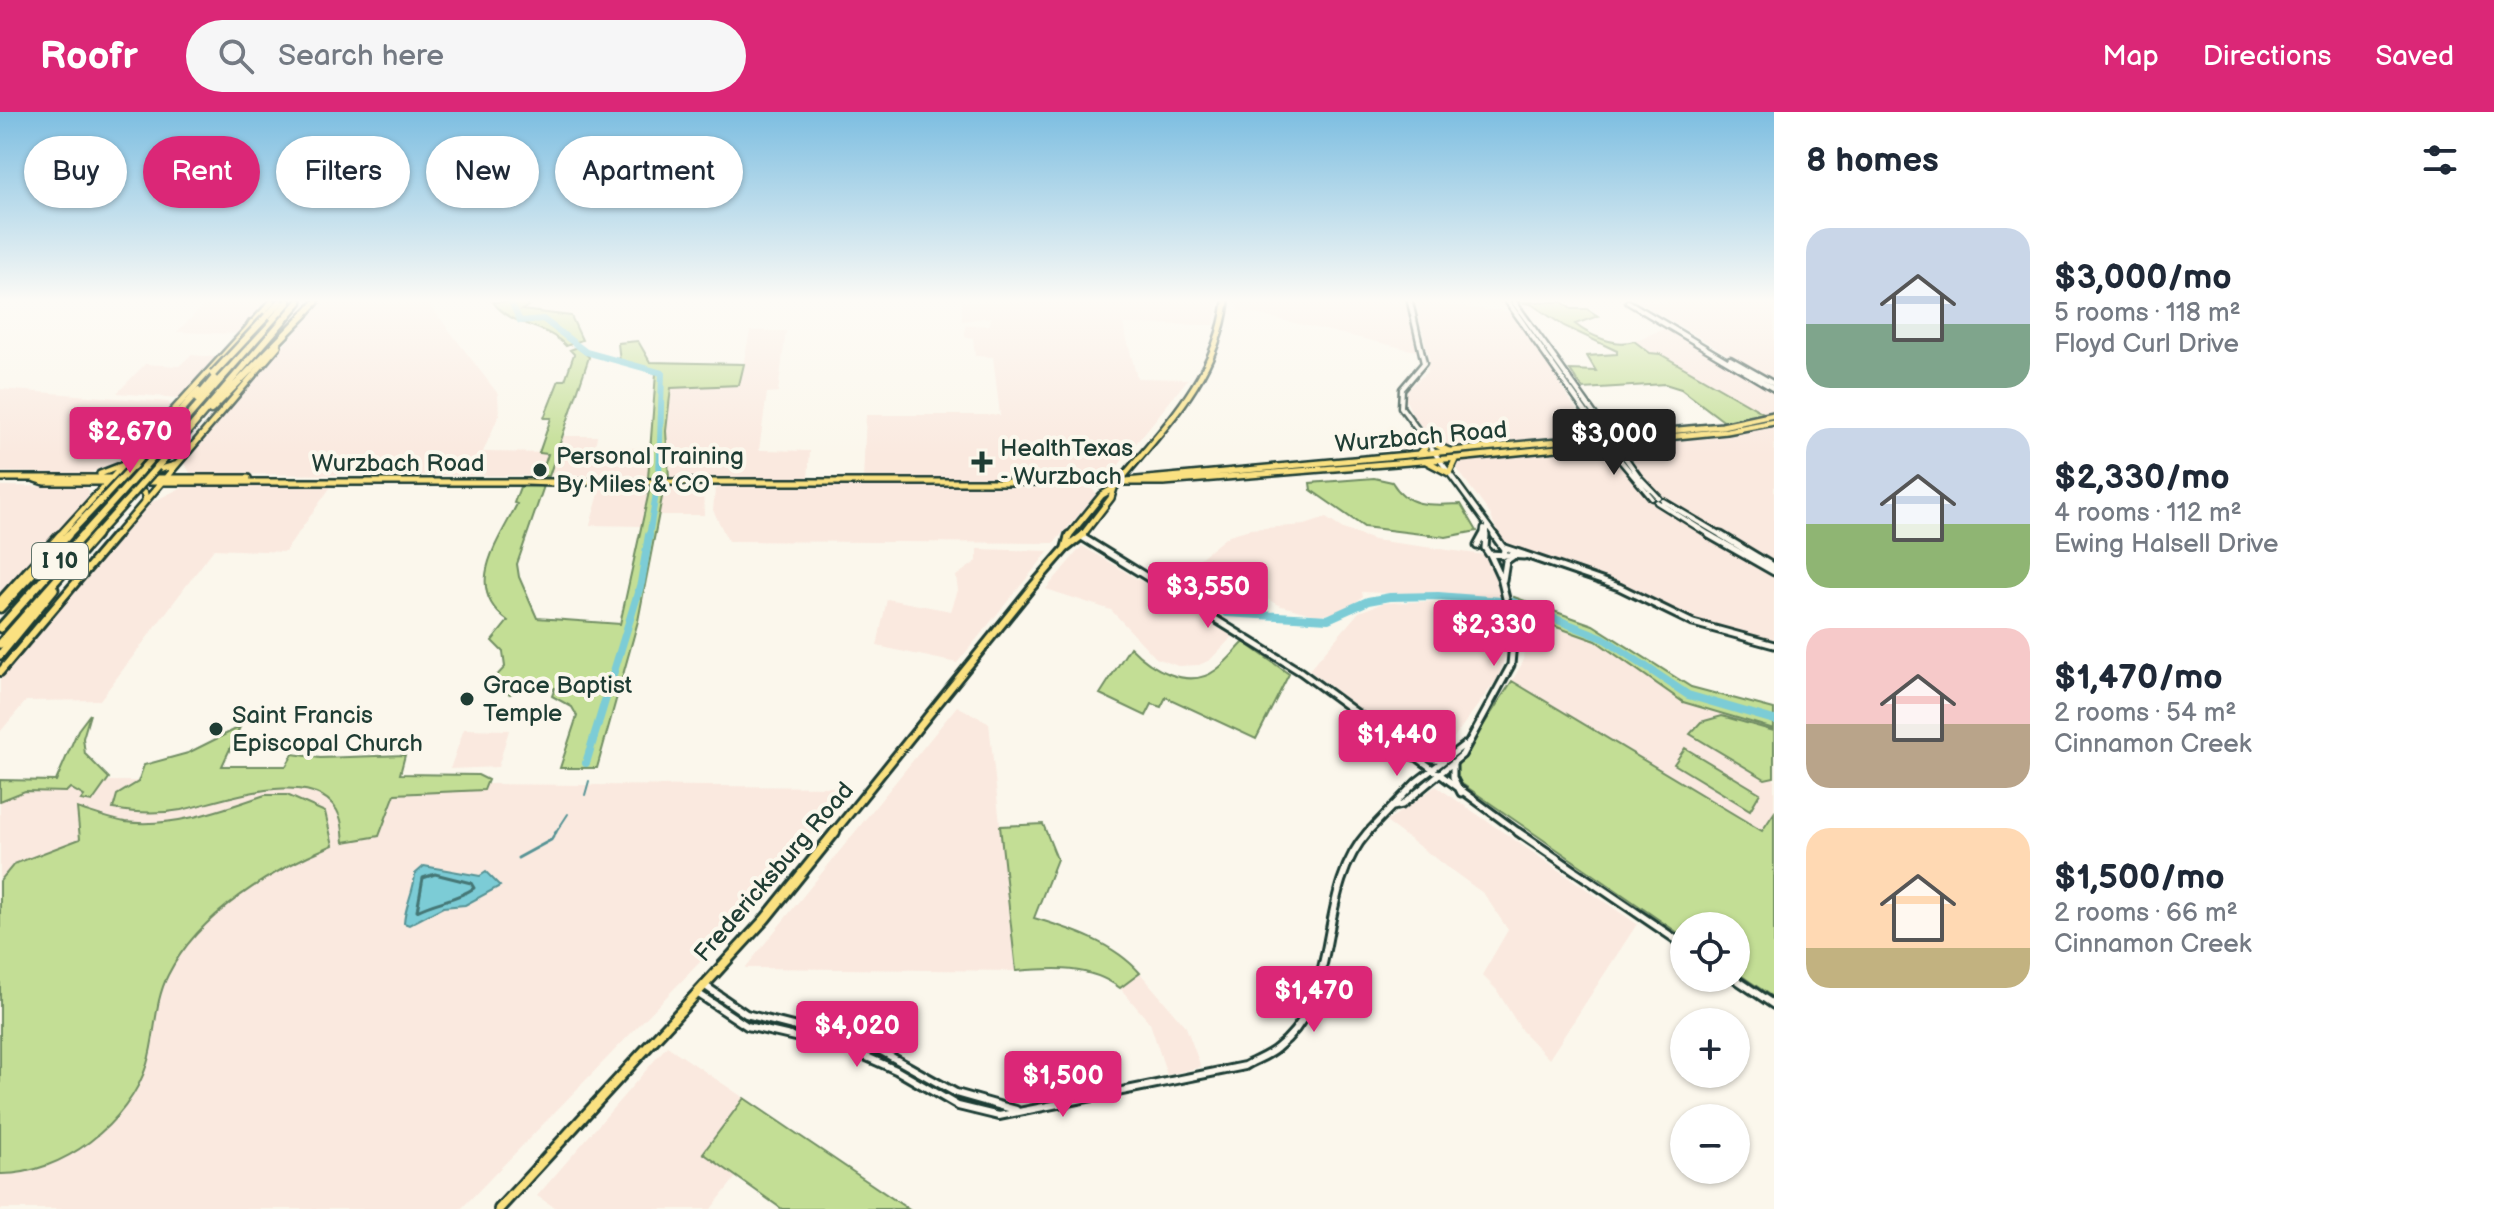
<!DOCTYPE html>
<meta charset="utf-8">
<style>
body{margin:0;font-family:"Balsamiq Sans",sans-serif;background:#f6f6f7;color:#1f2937;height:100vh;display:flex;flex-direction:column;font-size:30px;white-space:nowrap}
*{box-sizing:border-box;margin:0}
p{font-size:26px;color:#747a83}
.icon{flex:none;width:44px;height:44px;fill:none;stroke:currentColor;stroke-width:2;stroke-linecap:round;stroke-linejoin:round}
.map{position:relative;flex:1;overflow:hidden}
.sheet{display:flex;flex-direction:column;background:#fff;width:720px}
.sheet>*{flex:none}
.guide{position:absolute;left:24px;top:24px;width:760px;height:72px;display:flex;gap:16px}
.fabs{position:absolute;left:1670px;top:800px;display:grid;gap:16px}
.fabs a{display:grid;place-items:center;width:80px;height:80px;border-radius:50%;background:#fff;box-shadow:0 2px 6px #0004;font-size:40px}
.price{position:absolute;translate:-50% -68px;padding:0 18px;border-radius:8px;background:#db2777;color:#fff;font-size:26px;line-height:52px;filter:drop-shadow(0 2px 4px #0008)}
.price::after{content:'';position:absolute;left:50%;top:48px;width:24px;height:18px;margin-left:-12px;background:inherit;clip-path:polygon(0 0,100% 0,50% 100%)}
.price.on{background:#222;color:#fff}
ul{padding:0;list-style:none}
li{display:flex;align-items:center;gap:24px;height:200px;padding:0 32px}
li span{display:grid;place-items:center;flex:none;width:224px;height:160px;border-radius:24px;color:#555}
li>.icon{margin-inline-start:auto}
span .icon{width:96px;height:96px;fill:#fffc;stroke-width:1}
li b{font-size:34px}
h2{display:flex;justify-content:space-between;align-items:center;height:96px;padding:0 32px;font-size:34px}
.chip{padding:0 28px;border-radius:36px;background:#fff;box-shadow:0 2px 6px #0004;font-size:28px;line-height:72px}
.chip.on{background:#db2777;color:#fff}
header{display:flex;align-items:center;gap:48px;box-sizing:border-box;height:112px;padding:0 40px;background:#db2777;color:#fff}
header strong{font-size:38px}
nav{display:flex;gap:44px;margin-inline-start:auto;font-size:28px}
.search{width:560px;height:72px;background:#f6f6f7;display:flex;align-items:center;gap:20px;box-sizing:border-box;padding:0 28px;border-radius:44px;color:#747a83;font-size:30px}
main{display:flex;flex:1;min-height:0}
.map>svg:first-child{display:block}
</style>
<header>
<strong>Roofr</strong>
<div class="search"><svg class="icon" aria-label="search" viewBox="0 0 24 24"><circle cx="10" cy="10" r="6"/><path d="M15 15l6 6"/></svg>Search here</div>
<nav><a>Map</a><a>Directions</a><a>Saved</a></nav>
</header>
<main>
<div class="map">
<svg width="1774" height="1097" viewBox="0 0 1774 1097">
<rect width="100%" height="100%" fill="#fbf7ec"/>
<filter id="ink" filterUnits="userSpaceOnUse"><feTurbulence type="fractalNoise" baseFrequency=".0125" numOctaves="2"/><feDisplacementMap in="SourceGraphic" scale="16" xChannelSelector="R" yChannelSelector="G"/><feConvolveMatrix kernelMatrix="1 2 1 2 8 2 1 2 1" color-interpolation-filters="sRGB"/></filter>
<g filter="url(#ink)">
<path fill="#fae9df" d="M207,190H266L237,222L177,220Z
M321,190L429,192L498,282L499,303L483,340L549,341L541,364L191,362L183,350Z
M962,190H1217L1214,213L1123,212L1137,266L1188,267L1109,365L863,368L866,303H1000L993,245L975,244L973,226L965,225V214L990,213L991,205L962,209Z
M1237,190H1406L1420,240L1238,198Z
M1415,190L1514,200L1591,321L1587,325L1449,336L1433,329L1413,304L1405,286L1408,277L1427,260L1429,246Z
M1639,190H1774V270L1654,199Z
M1669,215L1774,280V301L1767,303L1660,242L1650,241L1634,229Z
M750,219H786L778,280L767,281L759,338L810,339L808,367L669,366L666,319L671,276L739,273Z
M191,243L215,245L179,286L117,281L145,252L179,254Z
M0,277L168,290L171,294L120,349L88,362L0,360Z
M1774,314V529L1702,510L1622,472L1502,432L1490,402L1455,354L1456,351L1522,341Z
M563,324H597L595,336H648V366L549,364Z
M187,373H332L285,440L214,437L100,588L26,589L0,620V567L150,391Z
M0,374L85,375L89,379L88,387L0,483Z
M601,375H650L641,414L590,413Z
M664,375H703L704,403H656Z
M719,375H1090L1097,382L1054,431L728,429L713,398L715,378Z
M1326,406L1343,417L1374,428L1485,443L1492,451L1501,487L1362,480L1363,484L1345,500L1316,503L1278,493L1199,447L1229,423L1250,417L1305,413Z
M1082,434L1233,524L1210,548L1199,553L1178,554L1156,546L1111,498L1046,477Z
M977,437L1049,439L957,551L877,534L887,487L951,499L958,478L956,464L977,449Z
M1440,489L1502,492L1508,537L1498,566L1452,628L1438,643L1430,644L1419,642L1309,558L1359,500L1383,491Z
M1517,501L1596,529L1683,590L1774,617V701L1762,720L1512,569L1523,550L1524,534Z
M957,594L989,611L1016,859L745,856Z
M464,617L509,618L498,655L450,657Z
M0,668L838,675L844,684L700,850L461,1097H0Z
M1436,674L1637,812L1549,947L1522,919L1496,877L1482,863L1508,818L1484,782L1386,710Z
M1140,861L1186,915L1201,955L1167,963L1150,911L1120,876Z
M667,934L744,986L703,1041L736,1065L711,1097H557L537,1084Z"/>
<path fill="#c3de95" stroke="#718e64" stroke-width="2" d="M493,190H525L528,194L522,198L571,204L582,228L566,234C545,211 512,216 493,190Z
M1518,190H1562L1571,197H1587L1598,204L1575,212C1590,224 1615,235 1634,229L1650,241L1660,242L1767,303L1726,311L1681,277L1665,272L1583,277L1570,258L1596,259L1587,244L1617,242V239L1564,214L1531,192Z
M638,229L650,250L744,252L739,273L671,276L666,319L669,366H648L656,261L620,250L618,231Z
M578,235L589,245L549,364H541L548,342L539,341L551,306H544L559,268H565L574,242L570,238Z
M1374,366L1392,370C1408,397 1433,393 1461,392L1477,419L1446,425L1364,415L1311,378L1310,371Z
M544,374L517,452L519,465L537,506L620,512L650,375H664L638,509L597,656H560L577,604L572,595L552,584L555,576H544L535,566L510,582L490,571L505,555L503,540L492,529L508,509C462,476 498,430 517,392L514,391L520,375Z
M1514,485L1593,513L1691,575L1774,597V617L1683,590L1596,529L1517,501Z
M1244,530L1289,562L1256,627L1166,585L1161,595L1152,592L1146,604L1100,582L1130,535C1150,556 1188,579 1216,558C1226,551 1235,539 1244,530Z
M1512,569L1762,719L1774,701V886L1736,860V814H1684V825L1458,669L1457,654Z
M90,602L83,626L85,642L109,666L92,690L81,688L84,684L70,676L66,680L25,679L0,689V668L56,669L78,618Z
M1722,604L1774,619V665L1765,667L1690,622L1701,610Z
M240,615L222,654H286L293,642L320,646L405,643L400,662L478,663L488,668L484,678L395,682L379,724L344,730C343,722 343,713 340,705C320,650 219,690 181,698C158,702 135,701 113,697L117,683L138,670L144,653L188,641Z
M1685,636L1760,681L1750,698L1674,652Z
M265,683H287L325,700L333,733C272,758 199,801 168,863C154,890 156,923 147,952C129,1011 62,1063 0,1062V769L14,752L80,727L77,696C93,701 109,707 125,710C172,716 222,698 265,683Z
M1043,712L1057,747L1034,806C1071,817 1114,831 1140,861L1120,876C1089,853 1053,856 1016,859L1000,714Z
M744,986L908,1097H782L703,1041Z"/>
<path fill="#7cccd6" stroke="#579395" stroke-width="2" d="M424,754L480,764L486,760L500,774L465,793L443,795L409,813L404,811C405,793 414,780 415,762Z"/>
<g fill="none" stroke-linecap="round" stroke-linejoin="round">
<path stroke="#447675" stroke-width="3" d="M435,762L471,771L474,776C457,788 436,789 417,799L423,766Z"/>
<path stroke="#579395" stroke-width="2" d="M585,683L589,669
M555,722L568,702"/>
<path stroke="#579395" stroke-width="3" d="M518,746L551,728L556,720"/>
<path stroke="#7cccd6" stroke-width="6" d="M511,190L520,209L543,207L586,240L662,261L659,366
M649,425L657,375"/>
<path stroke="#7cccd6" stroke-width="8" d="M1513,490L1603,526L1688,583L1774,608
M1226,501L1328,507L1368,489L1390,485L1438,484L1501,489
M586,651L641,471L649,423"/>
<defs>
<path id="minor-far2" d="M1410,190L1424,251L1402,277L1401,295L1496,425
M1508,190L1616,343L1652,386
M1514,190L1639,365L1659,386
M1628,190L1774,277
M1730,247L1774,272
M1663,389L1724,425
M1657,390L1713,425
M1483,425L1484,416
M1486,425V417"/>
<path id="minor-far1" d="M1486,423L1485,436L1489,442L1524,444
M1494,423L1504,437L1503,444
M1709,423L1774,460
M1721,423L1774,455
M1082,425L1301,560L1521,722
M1477,434L1483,423
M1505,436L1619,475L1693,511L1774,533
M1503,468L1506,449L1512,445
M1415,645L1444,648
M1453,653V665L1461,681
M1393,695L1402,693L1462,643L1511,553L1514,519L1501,466L1490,442
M1366,722L1416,670L1464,633"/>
<path id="minor" d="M1518,720L1684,833
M1734,866L1774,893
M704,873L746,902L874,935L956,981L1016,998
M697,881L747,914L851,938L896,958L958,994L999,1004L1245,954C1255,948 1268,944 1277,936C1345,883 1313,781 1368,720"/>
<path id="major-far2" d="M303,204L316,190
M1601,313L1620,322
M1595,333L1616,343
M1620,340L1621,331L1627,328
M1418,342L1425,336V328L1449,339
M1426,349L1449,361L1455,348
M129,354L151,360L175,353
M100,362L123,353
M0,366H248
M35,367L44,370H1164L1458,346L1727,319L1774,310
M1126,369L1722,314L1774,303
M525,370L552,371
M110,378H140L145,382V389
M58,425L272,190
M115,425L278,234
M1068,425L1102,383L1114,376
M1081,425L1111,386L1114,376C1161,318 1216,267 1226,190"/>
<path id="major-far1" d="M1065,437L1069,423
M0,489L60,423
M0,560L116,423
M833,722L1031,476L1065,437L1083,423"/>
<path id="major" d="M499,1097L765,807L835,720"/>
<path id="highway-far1" d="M267,204L280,190
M241,230L252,211
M197,287L225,253
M211,298L305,202
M132,355L198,279
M144,355L288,190
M157,355L299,190
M66,425L106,383
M81,425L120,382
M94,425L133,382"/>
<path id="highway" d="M0,496L68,423
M0,516L83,423
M0,532L96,423
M0,543L54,477"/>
</defs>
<use href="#minor-far2" stroke="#1f3d34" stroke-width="9"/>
<use href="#minor-far1" stroke="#1f3d34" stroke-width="11"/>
<use href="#minor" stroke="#1f3d34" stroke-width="12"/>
<use href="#major-far2" stroke="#1f3d34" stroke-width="10"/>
<use href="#major-far1" stroke="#1f3d34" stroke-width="12"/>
<use href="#major" stroke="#1f3d34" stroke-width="14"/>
<use href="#highway-far1" stroke="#1f3d34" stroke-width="11"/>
<use href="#highway" stroke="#1f3d34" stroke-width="13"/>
<use href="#minor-far2" stroke="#fbf7ec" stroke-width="4"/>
<use href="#minor-far1" stroke="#fbf7ec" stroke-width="5"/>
<use href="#minor" stroke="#fbf7ec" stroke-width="6"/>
<use href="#major-far2" stroke="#fae181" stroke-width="5"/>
<use href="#major-far1" stroke="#fae181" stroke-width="6"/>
<use href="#major" stroke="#fae181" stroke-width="8"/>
<use href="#highway-far1" stroke="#fae181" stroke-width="6"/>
<use href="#highway" stroke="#fae181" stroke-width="7"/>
<defs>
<path id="highway-bridge" d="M213,262L267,204
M120,382L144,355
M133,382L157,355
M106,383L132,355"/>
</defs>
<use href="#highway-bridge" stroke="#1f3d34" stroke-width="11" stroke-linecap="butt"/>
<use href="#highway-bridge" stroke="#fae181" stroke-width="6"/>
</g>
</g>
<linearGradient id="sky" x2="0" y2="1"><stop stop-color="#7dbee1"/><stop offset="0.55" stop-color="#fdfbf6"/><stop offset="1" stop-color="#fdfbf6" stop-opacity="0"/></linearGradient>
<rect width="1774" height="343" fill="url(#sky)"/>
<g fill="#1f3d34" stroke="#fbf7ec" stroke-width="3">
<path d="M978 338h8v8h8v8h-8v8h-8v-8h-8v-8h8z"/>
<circle cx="540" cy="358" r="8"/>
<circle cx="467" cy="587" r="8"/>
<circle cx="216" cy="617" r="8"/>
</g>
<g text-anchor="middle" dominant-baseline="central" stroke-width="8" stroke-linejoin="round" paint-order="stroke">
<rect fill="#fbf7ec" stroke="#61756b" stroke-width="2" x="32" y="431" width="56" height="36" rx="6"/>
<g font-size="22" font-weight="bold" fill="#1f3d34">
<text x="60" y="449">I 10</text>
</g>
<g font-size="24" fill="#1f3d34" stroke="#fbf7ec">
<text transform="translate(1421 325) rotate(-5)">Wurzbach Road</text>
<text x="398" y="351">Wurzbach Road</text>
<text transform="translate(774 760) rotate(-49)">Fredericksburg Road</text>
</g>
<g font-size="24" fill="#1f3d34" stroke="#fbf7ec" text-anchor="start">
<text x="1000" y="336">HealthTexas<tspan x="1000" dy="28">- Wurzbach</tspan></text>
<text x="556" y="344">Personal Training<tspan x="556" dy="28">By Miles &amp; CO</tspan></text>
<text x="483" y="573">Grace Baptist<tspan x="483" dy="28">Temple</tspan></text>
<text x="232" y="603">Saint Francis<tspan x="232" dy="28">Episcopal Church</tspan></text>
</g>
</g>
</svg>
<div class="fabs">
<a><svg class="icon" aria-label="locate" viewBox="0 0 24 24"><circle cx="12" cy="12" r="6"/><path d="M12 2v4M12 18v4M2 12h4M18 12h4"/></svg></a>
<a>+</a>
<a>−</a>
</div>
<b class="price" style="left:130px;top:363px">$2,670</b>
<b class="price on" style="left:1614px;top:365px">$3,000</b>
<b class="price" style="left:1208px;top:518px">$3,550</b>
<b class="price" style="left:1494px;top:556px">$2,330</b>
<b class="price" style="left:1397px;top:666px">$1,440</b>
<b class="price" style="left:1314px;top:922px">$1,470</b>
<b class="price" style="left:857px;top:957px">$4,020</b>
<b class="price" style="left:1063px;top:1007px">$1,500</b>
<div class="guide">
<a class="chip">Buy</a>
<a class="chip on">Rent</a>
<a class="chip">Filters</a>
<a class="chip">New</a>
<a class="chip">Apartment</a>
</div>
</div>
<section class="sheet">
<h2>8 homes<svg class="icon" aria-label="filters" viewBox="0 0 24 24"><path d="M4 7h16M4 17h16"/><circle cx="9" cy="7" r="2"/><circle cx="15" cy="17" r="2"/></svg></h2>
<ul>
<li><span style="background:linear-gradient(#c9d6e8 60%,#7fa58c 0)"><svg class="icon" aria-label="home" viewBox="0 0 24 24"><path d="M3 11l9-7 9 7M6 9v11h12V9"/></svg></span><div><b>$3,000/mo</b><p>5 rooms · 118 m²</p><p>Floyd Curl Drive</p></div></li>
<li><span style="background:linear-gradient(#c9d6e8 60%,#8fb573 0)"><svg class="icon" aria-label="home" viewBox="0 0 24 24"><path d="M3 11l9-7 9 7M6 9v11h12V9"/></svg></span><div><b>$2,330/mo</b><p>4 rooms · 112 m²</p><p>Ewing Halsell Drive</p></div></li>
<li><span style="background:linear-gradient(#f6c9c9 60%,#b9a48a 0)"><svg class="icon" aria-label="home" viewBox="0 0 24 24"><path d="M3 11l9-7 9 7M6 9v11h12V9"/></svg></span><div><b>$1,470/mo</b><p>2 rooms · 54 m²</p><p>Cinnamon Creek</p></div></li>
<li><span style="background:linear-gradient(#ffd9b3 75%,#c2b280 0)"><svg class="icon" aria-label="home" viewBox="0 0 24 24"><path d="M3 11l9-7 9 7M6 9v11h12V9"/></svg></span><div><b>$1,500/mo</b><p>2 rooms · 66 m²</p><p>Cinnamon Creek</p></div></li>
</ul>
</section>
</main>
